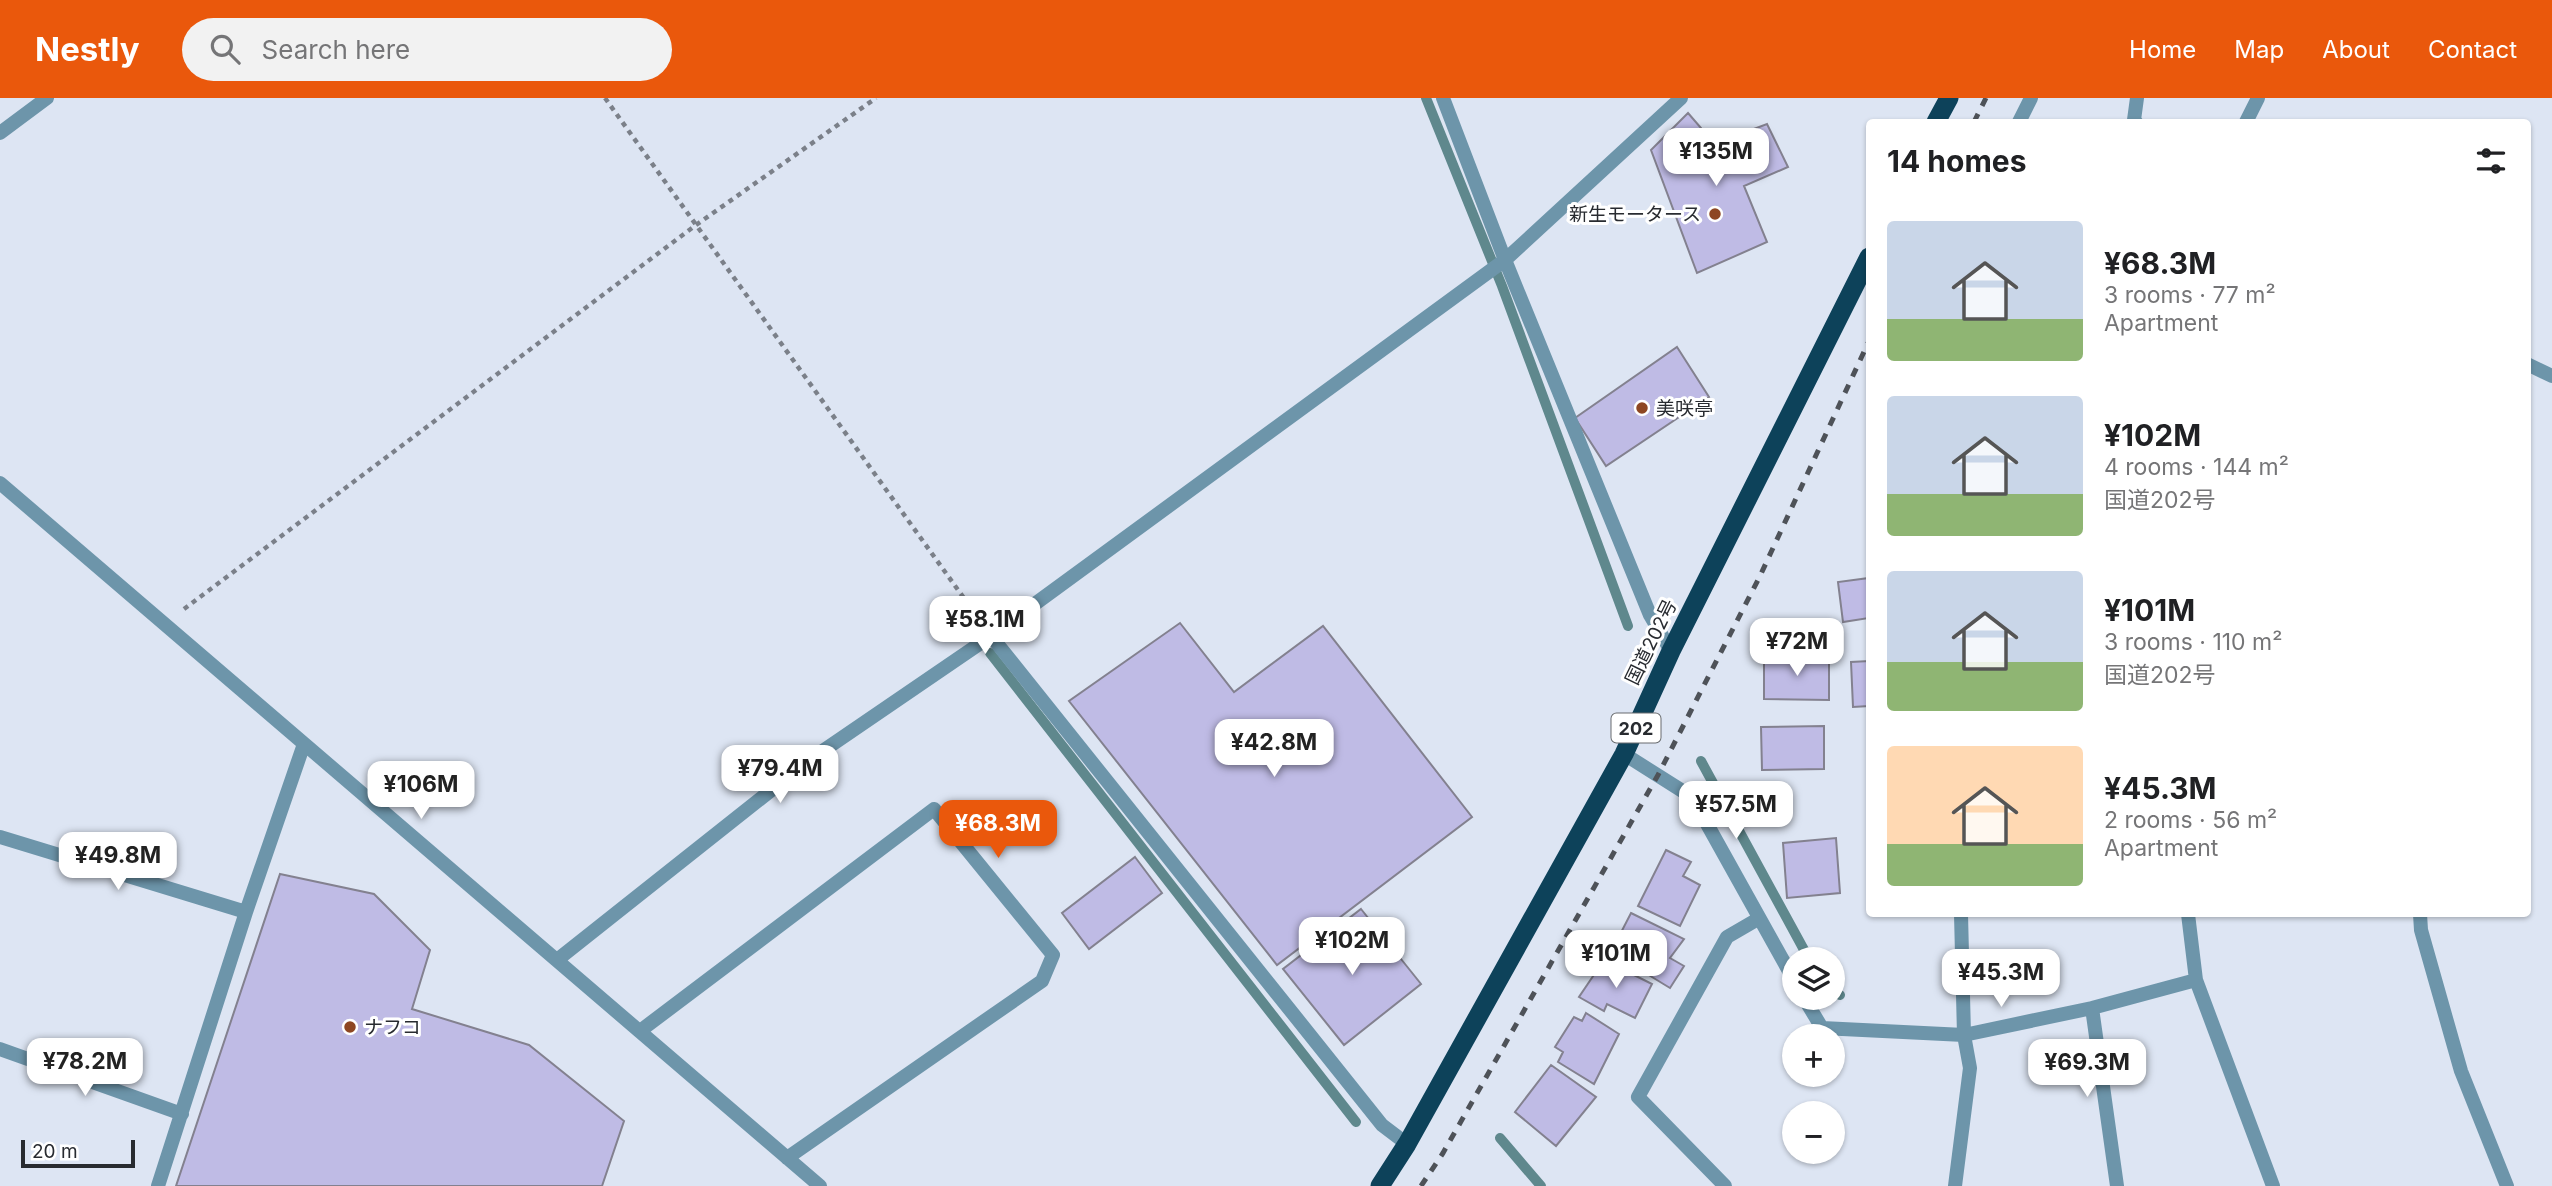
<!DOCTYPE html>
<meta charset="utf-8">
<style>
body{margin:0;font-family:Inter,"Noto Sans JP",sans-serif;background:#f2f2f2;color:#202124;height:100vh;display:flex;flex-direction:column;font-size:26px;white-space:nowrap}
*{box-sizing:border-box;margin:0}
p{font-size:23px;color:#757577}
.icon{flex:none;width:38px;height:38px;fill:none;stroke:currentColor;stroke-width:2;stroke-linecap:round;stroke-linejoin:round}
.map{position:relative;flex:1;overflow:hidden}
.drawer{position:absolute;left:1866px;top:21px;width:665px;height:798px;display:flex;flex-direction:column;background:#fff;border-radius:7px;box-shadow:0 2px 5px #0004}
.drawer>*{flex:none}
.tools{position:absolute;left:1782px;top:849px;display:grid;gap:14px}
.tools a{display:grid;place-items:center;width:63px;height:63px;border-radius:50%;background:#fff;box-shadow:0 2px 5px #0004;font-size:35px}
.scale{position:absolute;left:21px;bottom:18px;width:114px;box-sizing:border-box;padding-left:7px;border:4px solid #282b30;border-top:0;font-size:19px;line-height:24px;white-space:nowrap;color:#282b30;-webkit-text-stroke:5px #fff;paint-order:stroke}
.price{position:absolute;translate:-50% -60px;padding:0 16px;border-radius:14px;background:#fff;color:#222;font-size:23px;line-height:46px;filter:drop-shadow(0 2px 4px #0008)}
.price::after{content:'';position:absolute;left:50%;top:42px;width:21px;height:16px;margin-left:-10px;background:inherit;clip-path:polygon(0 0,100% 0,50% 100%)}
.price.current{background:#ea580c;color:#fff}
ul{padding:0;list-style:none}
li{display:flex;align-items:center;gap:21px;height:175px;padding:0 21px}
li span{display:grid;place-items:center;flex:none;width:196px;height:140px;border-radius:7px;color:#555}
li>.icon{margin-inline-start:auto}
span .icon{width:84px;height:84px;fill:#fffc;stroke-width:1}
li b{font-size:30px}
h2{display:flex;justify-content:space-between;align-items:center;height:84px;padding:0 21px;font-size:30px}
header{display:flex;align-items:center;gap:42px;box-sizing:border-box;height:98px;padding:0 35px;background:#ea580c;color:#fff}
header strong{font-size:33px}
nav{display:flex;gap:38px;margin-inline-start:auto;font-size:24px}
.search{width:490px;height:63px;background:#f2f2f2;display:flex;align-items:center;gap:18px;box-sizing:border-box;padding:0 24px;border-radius:38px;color:#757577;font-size:26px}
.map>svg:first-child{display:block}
</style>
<header>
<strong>Nestly</strong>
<div class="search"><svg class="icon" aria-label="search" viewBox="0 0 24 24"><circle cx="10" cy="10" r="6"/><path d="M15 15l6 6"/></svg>Search here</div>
<nav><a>Home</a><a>Map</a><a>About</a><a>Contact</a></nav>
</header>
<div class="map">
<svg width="2552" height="1088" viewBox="0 0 2552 1088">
<rect width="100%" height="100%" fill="#dde5f3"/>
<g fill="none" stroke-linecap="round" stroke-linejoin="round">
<path stroke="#5f888d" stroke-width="10" d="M1426,0L1502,188L1628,528
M990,555L1356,1024
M1701,663L1809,861
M1832,891L1840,897
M1500,1040L1541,1088"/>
</g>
<path fill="#bfbbe5" stroke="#83818f" stroke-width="2" d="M1688,15L1701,30L1706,49L1767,26L1788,69L1744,88L1767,144L1697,175L1651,52Z
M1677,249L1709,299L1606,368L1575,320Z
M1869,480V520L1843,524L1838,484Z
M1180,525L1234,594L1323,528L1472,719L1277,867L1069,603Z
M1764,558H1829V602L1764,601Z
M1869,563V608L1853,609L1851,564Z
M1824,628V671L1762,672L1761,629Z
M1836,740L1840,795L1787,800L1783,745Z
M1666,752L1691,764L1683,778L1700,787L1680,828L1638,808Z
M1135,759L1162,795L1089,851L1062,815Z
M280,776L374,796L430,852L412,911L529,947L624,1023L602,1088H176Z
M1361,811L1421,886L1344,947L1283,871Z
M1631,815L1684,841L1670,860L1684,868L1670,890L1611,854Z
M1604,862L1652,886L1635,920L1607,906L1604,913L1579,899Z
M1586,915L1619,936L1594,986L1558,964L1563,954L1555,949L1574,919L1582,923Z
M1551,967L1596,999L1556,1048L1515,1014Z"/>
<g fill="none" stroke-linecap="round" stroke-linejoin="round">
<path stroke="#7b8089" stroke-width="4.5" stroke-dasharray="5 5" stroke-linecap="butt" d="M605,0L976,517
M184,511L696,127L876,0"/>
<path stroke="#6d95aa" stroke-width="14" d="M1443,0L1505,162L1650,517L1671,553
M2019,24L2031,0
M0,35L47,0
M2527,266L2552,278
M0,385L820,1088
M1624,656L1692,699L1794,882
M0,739L246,814
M2188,816L2196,882L2273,1088
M2420,816L2421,832L2461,973L2507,1088
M557,862L808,663L991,538
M1804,900L1822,930L1964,937L2092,910L2196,882
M2092,910L2117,1088
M640,933L934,711L1053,857L1042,883L787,1060
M0,951L182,1016
M1407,1046L1382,1027L991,538L1505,162L1681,0
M158,1088L246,814L304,646
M1725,1088L1638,999L1727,839L1758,821
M1955,1088L1970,970L1964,937L1961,816"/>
<path stroke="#6d95aa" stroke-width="14" d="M2136,24L2134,22L2137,0
M2246,24L2258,0"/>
<path stroke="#0d425a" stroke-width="19" d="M1936,24L1949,0
M1380,1088L1407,1046L1624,656L1671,553L1869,159"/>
<path stroke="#4e5258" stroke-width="5" stroke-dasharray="9 9" stroke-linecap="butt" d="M1974,24L1986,0
M1421,1088L1443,1055L1658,677L1760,478L1869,243"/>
</g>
<g fill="#8d4622" stroke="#fff" stroke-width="2.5">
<circle cx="1715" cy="116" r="7"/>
<circle cx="1642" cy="310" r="7"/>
<circle cx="350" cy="929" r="7"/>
</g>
<g text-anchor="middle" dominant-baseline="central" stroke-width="6" stroke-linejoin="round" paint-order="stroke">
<rect fill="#fff" stroke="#686b6e" stroke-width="2" x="1611.5" y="615.5" width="49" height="29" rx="5"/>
<g font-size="18" font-weight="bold" fill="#282b30">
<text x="1636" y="630">202</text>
</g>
<g font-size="19" fill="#282b30" stroke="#fff" text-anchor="start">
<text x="1701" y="116" text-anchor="end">新生モータース</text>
<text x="1656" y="310">美咲亭</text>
<text x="364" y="929">ナフコ</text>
</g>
<g font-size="19" fill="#282b30" stroke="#fff">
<text transform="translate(1651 544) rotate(-64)">国道202号</text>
</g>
</g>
</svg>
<div class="tools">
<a><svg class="icon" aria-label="layers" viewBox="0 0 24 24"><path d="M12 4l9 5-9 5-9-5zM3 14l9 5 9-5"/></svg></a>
<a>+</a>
<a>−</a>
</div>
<div class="scale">20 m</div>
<b class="price" style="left:1716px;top:90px">¥135M</b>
<b class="price" style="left:985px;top:558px">¥58.1M</b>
<b class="price" style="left:1797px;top:580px">¥72M</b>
<b class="price" style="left:1274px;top:681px">¥42.8M</b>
<b class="price" style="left:780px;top:707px">¥79.4M</b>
<b class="price" style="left:421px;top:723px">¥106M</b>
<b class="price" style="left:1736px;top:743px">¥57.5M</b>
<b class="price current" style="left:998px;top:762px">¥68.3M</b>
<b class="price" style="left:118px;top:794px">¥49.8M</b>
<b class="price" style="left:1352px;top:879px">¥102M</b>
<b class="price" style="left:1616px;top:892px">¥101M</b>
<b class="price" style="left:2001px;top:911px">¥45.3M</b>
<b class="price" style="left:85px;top:1000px">¥78.2M</b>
<b class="price" style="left:2087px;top:1001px">¥69.3M</b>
<section class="drawer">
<h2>14 homes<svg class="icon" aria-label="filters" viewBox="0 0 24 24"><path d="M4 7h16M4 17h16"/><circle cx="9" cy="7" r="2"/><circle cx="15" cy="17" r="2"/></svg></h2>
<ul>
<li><span style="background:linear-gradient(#c9d6e8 70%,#8fb573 0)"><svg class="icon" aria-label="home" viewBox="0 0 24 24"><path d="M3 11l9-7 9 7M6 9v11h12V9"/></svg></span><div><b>¥68.3M</b><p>3 rooms · 77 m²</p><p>Apartment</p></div></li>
<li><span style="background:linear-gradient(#c9d6e8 70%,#8fb573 0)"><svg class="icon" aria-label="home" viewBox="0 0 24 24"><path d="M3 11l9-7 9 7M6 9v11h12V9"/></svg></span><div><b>¥102M</b><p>4 rooms · 144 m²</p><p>国道202号</p></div></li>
<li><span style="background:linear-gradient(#c9d6e8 65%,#8fb573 0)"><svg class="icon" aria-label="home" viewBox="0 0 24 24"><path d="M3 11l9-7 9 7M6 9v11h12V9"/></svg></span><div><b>¥101M</b><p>3 rooms · 110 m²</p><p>国道202号</p></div></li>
<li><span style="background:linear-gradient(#ffd9b3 70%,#8fb573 0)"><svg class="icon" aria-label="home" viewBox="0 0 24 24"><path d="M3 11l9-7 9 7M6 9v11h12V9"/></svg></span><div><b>¥45.3M</b><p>2 rooms · 56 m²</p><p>Apartment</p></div></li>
</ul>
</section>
</div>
